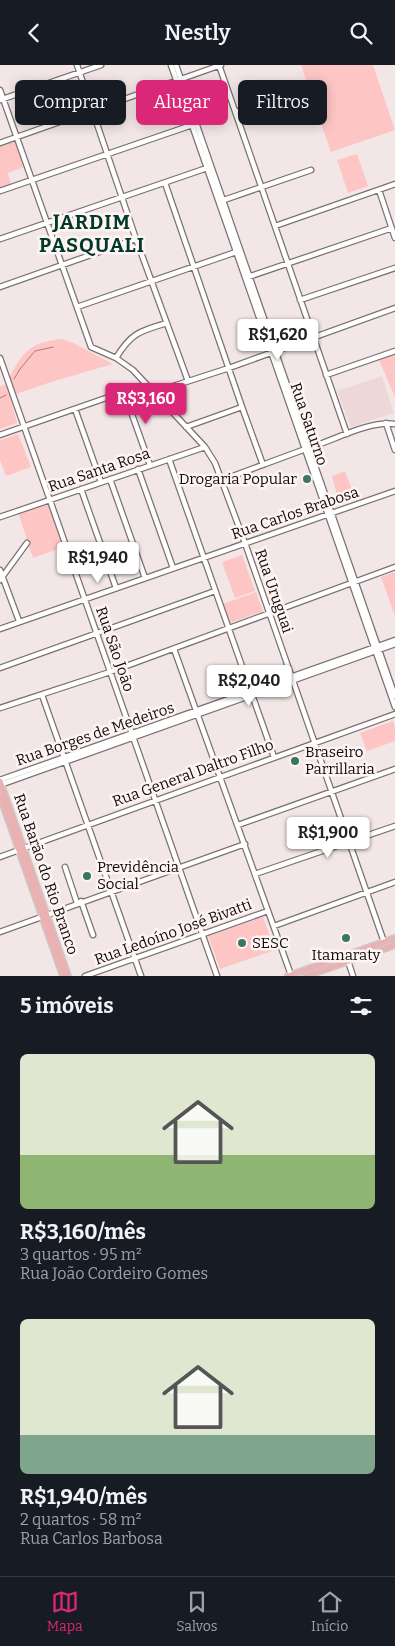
<!DOCTYPE html>
<html lang="pt">
<meta charset="utf-8">
<style>
body{margin:0;font-family:Bitter,serif;background:#20242c;color:#f1f3f6;height:100vh;display:flex;flex-direction:column;font-size:19px;white-space:nowrap}
*{box-sizing:border-box;margin:0}
p{font-size:16px;color:#9ea1a6}
.icon{flex:none;width:28px;height:28px;fill:none;stroke:currentColor;stroke-width:2;stroke-linecap:round;stroke-linejoin:round}
.map{position:relative;height:911px;overflow:hidden}
.side{display:flex;flex-direction:column;background:#171b24;flex:1}
.side>*{flex:none}
.top-card{position:absolute;left:15px;top:15px;width:365px;height:45px;display:flex;gap:10px}
.price{position:absolute;translate:-50% -42px;padding:0 11px;border-radius:5px;background:#fff;color:#222;font-size:16px;line-height:32px;filter:drop-shadow(0 1px 2px #0008)}
.price::after{content:'';position:absolute;left:50%;top:30px;width:15px;height:11px;margin-left:-8px;background:inherit;clip-path:polygon(0 0,100% 0,50% 100%)}
.price.active{background:#db2777;color:#fff}
ul{padding:0;list-style:none}
li{display:grid;align-content:center;gap:10px;height:265px;padding:0 20px}
li span{display:grid;place-items:center;height:155px;border-radius:8px;color:#555}
li>.icon{margin-inline-start:auto}
span .icon{width:90px;height:90px;fill:#fffc;stroke-width:1}
li b{font-size:21px}
h2{display:flex;justify-content:space-between;align-items:center;height:60px;padding:0 20px;font-size:21px}
.chip{padding:0 18px;border-radius:8px;background:#171b24;box-shadow:0 2px 12px #0003;font-size:18px;line-height:45px}
.chip.active{background:#db2777;color:#fff}
header{display:flex;justify-content:space-between;align-items:center;height:65px;padding:0 20px;background:#171b24;font-size:22px;font-weight:600}
.tab-bar{display:flex;justify-content:space-around;align-items:center;height:70px;border-top:1px solid #363941;background:#171b24;font-size:14px;color:#9ea1a6}
.tab-bar a{display:grid;justify-items:center;gap:2px}
.tab-bar .active{color:#db2777}
.map>svg:first-child{display:block}
</style>
<header><svg class="icon" aria-label="back" viewBox="0 0 24 24"><path d="M15 5l-7 7 7 7"/></svg>Nestly<svg class="icon" aria-label="search" viewBox="0 0 24 24"><circle cx="10" cy="10" r="6"/><path d="M15 15l6 6"/></svg></header>
<div class="map">
<svg width="395" height="911" viewBox="0 0 395 911">
<rect width="100%" height="100%" fill="#f3e6e6"/>
<path fill="#edd8d7" d="M382,311L394,348L351,362L337,326Z"/>
<path fill="#fdc6c5" d="M301,0H373L395,65L331,87Z
M15,75L24,102L8,108L11,120L0,124V80Z
M357,89L368,121L348,128L337,95Z
M62,274L73,278L113,299L54,316L10,331L17,358L0,364V321L5,320C22,291 24,278 62,274Z
M395,289V332L379,295Z
M18,369L31,402L6,411L0,395V375Z
M345,406L352,425L337,430L332,411Z
M48,437L63,482L33,493L18,447Z
M242,490L255,526L235,533L222,497Z
M395,507V551L381,512Z
M256,527L263,546L230,558L223,539Z
M393,656L395,662V676L367,686L360,668Z
M263,852L275,885L220,904L208,871Z"/>
<g fill="none" stroke-linecap="round" stroke-linejoin="round">
<path stroke="#b67878" stroke-width="1" d="M14,314L20,304L35,286L53,282
M0,333L6,330"/>
<defs>
<path id="minor" d="M77,0L136,174L188,316
M171,0L395,642
M176,0L395,631
M219,0L347,369
M0,25L91,282L116,293L133,305L205,382L215,398L245,478L384,877
M0,35L101,0
M236,47L268,35
M0,78L221,0
M165,118L242,342L263,400
M379,125L395,173
M0,126L192,60
M221,136L311,105
M275,161L395,119
M0,174L207,103
M248,212L392,163
M0,222L136,174
M300,235L395,203
M77,242L236,187
M0,293L217,911
M116,293C131,268 140,266 167,258
M326,310L395,286
M124,327L150,400
M155,327L229,303L395,243
M75,344L101,417
M386,358L395,385
M186,362L242,342
M0,370L146,319
M169,394L274,692
M138,404L173,503
M110,414L145,513
M222,415C255,403 288,390 320,379C342,371 372,356 395,359
M81,424L116,523
M0,452L205,382
M0,505L19,556
M0,515L27,478
M0,564L395,426
M174,584L291,910
M0,603L215,526
M42,630L141,911
M0,643L110,607L395,502
M0,715L395,575
M0,720L395,579
M238,760L395,704
M0,792L395,649
M65,802L77,838
M255,809L395,761
M81,836L93,870
M274,861L395,817
M0,867L245,779
M348,896L353,911
M85,911L268,846"/>
<path id="major" d="M0,716L68,911
M0,731L63,911
M288,911L395,873
M306,911L395,880"/>
</defs>
<use href="#minor" stroke="#7c7171" stroke-width="7"/>
<use href="#major" stroke="#cac9c9" stroke-width="8"/>
<use href="#minor" stroke="#fff" stroke-width="4.5"/>
<use href="#major" stroke="#ebb1b2" stroke-width="5"/>
</g>
<g fill="#397762" stroke="#fff4f4" stroke-width="2">
<circle cx="307" cy="414" r="5"/>
<circle cx="295" cy="696" r="5"/>
<circle cx="87" cy="811" r="5"/>
<circle cx="346" cy="873" r="5"/>
<circle cx="242" cy="878" r="5"/>
</g>
<g text-anchor="middle" dominant-baseline="central" stroke-width="5" stroke-linejoin="round" paint-order="stroke">
<g font-size="15" fill="#0f0b0b" stroke="#fff4f4">
<text transform="translate(309 359) rotate(71)">Rua Saturno</text>
<text transform="translate(99 405) rotate(-19)">Rua Santa Rosa</text>
<text transform="translate(295 448) rotate(-19)">Rua Carlos Brabosa</text>
<text transform="translate(274 526) rotate(71)">Rua Uruguai</text>
<text transform="translate(115 584) rotate(71)">Rua São João</text>
<text transform="translate(95 669) rotate(-19)">Rua Borges de Medeiros</text>
<text transform="translate(193 708) rotate(-20)">Rua General Daltro Filho</text>
<text transform="translate(46 809) rotate(71)">Rua Barão do Rio Branco</text>
<text transform="translate(173 867) rotate(-20)">Rua Ledoíno José Bivatti</text>
</g>
<g font-size="15" fill="#0f0b0b" stroke="#fff4f4" text-anchor="start">
<text x="297" y="414" text-anchor="end">Drogaria Popular</text>
<text x="305" y="687">Braseiro<tspan x="305" dy="17">Parrillaria</tspan></text>
<text x="97" y="802">Previdência<tspan x="97" dy="17">Social</tspan></text>
<text x="252" y="878">SESC</text>
<text x="346" y="890" text-anchor="middle">Itamaraty</text>
</g>
<g font-size="20" font-weight="bold" letter-spacing="1" fill="#003829" stroke="#fff4f4">
<text x="92" y="157">JARDIM<tspan x="92" dy="23">PASQUALI</tspan></text>
</g>
</g>
</svg>
<b class="price" style="left:278px;top:296px">R$1,620</b>
<b class="price active" style="left:146px;top:360px">R$3,160</b>
<b class="price" style="left:98px;top:519px">R$1,940</b>
<b class="price" style="left:249px;top:642px">R$2,040</b>
<b class="price" style="left:328px;top:794px">R$1,900</b>
<div class="top-card">
<a class="chip">Comprar</a>
<a class="chip active">Alugar</a>
<a class="chip">Filtros</a>
</div>
</div>
<section class="side">
<h2>5 imóveis<svg class="icon" aria-label="filters" viewBox="0 0 24 24"><path d="M4 7h16M4 17h16"/><circle cx="9" cy="7" r="2"/><circle cx="15" cy="17" r="2"/></svg></h2>
<ul>
<li><span style="background:linear-gradient(#dfe7d0 65%,#8fb573 0)"><svg class="icon" aria-label="home" viewBox="0 0 24 24"><path d="M3 11l9-7 9 7M6 9v11h12V9"/></svg></span><div><b>R$3,160/mês</b><p>3 quartos · 95 m²</p><p>Rua João Cordeiro Gomes</p></div></li>
<li><span style="background:linear-gradient(#dfe7d0 75%,#7fa58c 0)"><svg class="icon" aria-label="home" viewBox="0 0 24 24"><path d="M3 11l9-7 9 7M6 9v11h12V9"/></svg></span><div><b>R$1,940/mês</b><p>2 quartos · 58 m²</p><p>Rua Carlos Barbosa</p></div></li>
</ul>
</section>
<nav class="tab-bar">
<a class="active"><svg class="icon" aria-label="map" viewBox="0 0 24 24"><path d="M3 6l6-2 6 2 6-2v14l-6 2-6-2-6 2zM9 4v14M15 6v14"/></svg>Mapa</a>
<a><svg class="icon" aria-label="saved" viewBox="0 0 24 24"><path d="M7 4h10v16l-5-4-5 4z"/></svg>Salvos</a>
<a><svg class="icon" aria-label="home" viewBox="0 0 24 24"><path d="M3 11l9-7 9 7M6 9v11h12V9"/></svg>Início</a>
</nav>
